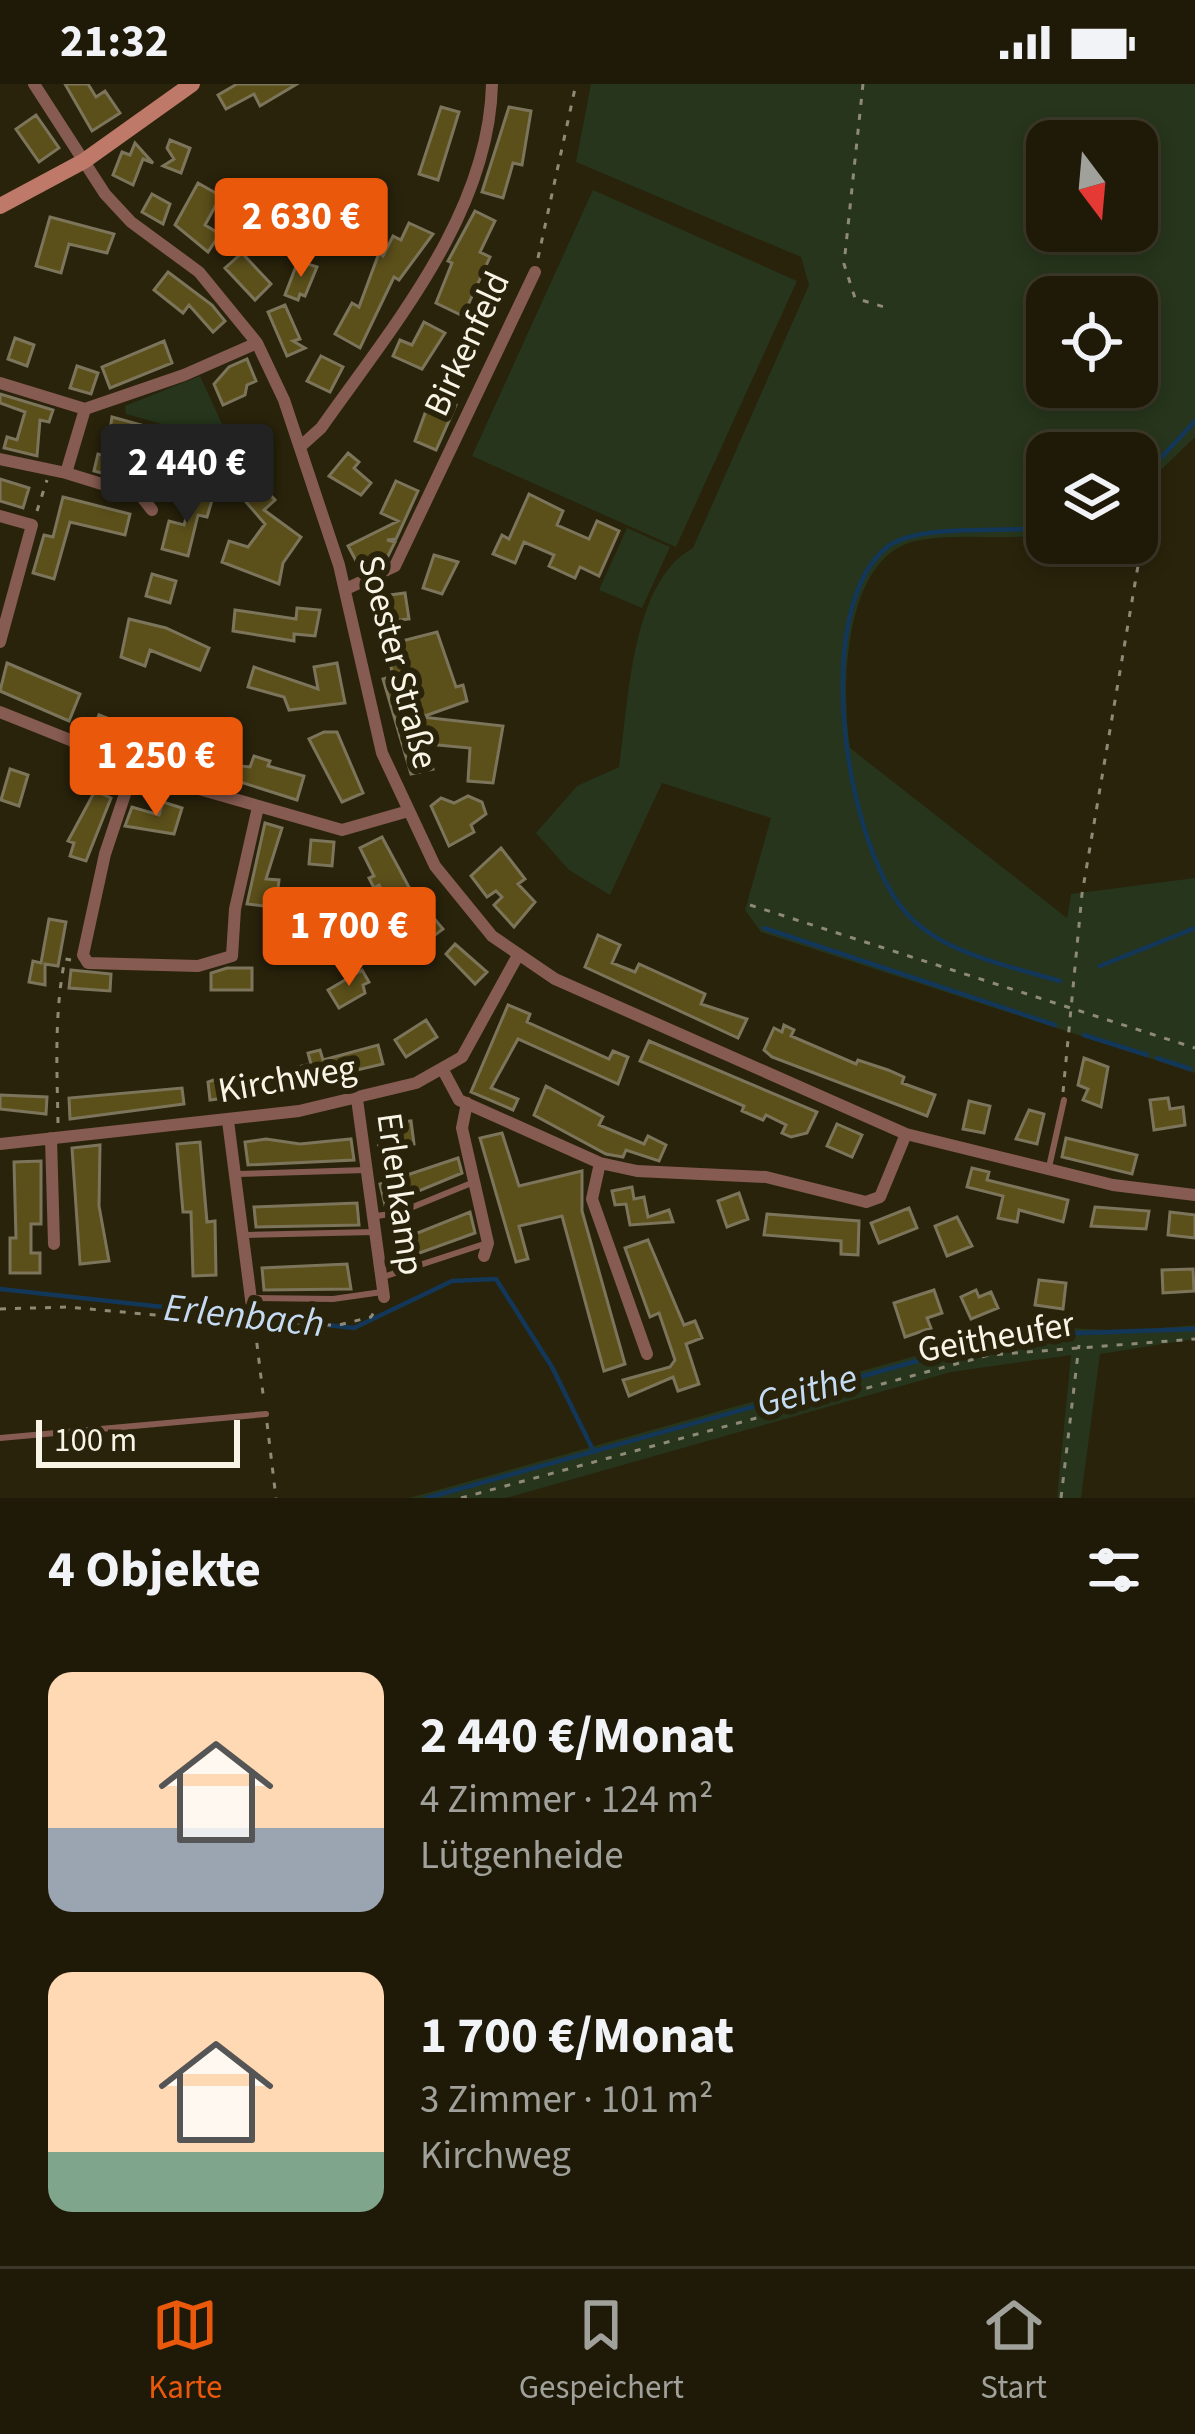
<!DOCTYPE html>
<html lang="de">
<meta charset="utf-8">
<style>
body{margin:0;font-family:"Source Sans 3",sans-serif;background:#2c2716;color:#f1f3f6;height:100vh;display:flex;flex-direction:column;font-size:45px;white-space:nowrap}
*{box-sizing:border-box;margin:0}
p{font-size:39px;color:#a1a19c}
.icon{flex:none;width:66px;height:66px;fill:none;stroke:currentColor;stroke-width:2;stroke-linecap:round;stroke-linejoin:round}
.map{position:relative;height:1414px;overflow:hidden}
.sheet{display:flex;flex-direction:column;background:#1f1a08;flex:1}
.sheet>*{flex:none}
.needle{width:78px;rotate:164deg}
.buttons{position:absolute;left:1026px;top:36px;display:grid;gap:24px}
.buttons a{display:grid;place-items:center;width:132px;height:132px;border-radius:24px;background:#1f1a08;box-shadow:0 6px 18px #0003,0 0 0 3px #3c3829;font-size:60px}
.scale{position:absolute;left:36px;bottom:30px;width:204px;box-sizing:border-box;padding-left:12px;border:6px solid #f8f5e6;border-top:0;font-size:33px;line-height:42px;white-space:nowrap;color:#f8f5e6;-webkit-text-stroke:9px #29230b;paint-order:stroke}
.price{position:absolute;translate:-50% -102px;padding:0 27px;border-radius:12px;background:#ea580c;color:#fff;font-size:39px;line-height:78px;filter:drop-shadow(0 3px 6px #0008)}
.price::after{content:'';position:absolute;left:50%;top:72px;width:36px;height:27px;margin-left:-18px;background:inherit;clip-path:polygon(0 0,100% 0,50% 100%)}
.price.current{background:#222;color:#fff}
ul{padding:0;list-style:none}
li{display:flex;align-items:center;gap:36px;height:300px;padding:0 48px}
li span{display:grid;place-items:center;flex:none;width:336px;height:240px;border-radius:24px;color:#555}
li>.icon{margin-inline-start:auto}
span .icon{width:144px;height:144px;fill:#fffc;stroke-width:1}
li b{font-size:51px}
h2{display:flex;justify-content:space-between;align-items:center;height:144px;padding:0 48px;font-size:51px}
.status{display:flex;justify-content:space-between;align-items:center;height:84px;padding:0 60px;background:#1f1a08;direction:ltr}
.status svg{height:33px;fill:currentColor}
.menu{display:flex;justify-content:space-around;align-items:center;height:168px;border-top:3px solid #3c3829;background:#1f1a08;font-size:33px;color:#a1a19c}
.menu a{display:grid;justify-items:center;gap:6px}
.menu .current{color:#ea580c}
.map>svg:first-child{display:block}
</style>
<div class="status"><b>21:32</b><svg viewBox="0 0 49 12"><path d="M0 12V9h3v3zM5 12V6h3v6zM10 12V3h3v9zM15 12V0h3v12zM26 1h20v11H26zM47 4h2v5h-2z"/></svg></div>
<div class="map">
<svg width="1195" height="1414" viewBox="0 0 1195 1414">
<rect width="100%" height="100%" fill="#29230b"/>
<path fill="#26351c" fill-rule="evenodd" d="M591,0H1195V353L1137,409V369H1047V450C1004,457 959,448 916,457C843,472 841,606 850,664L1067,834L1071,810L1195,794V989L761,848L745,826L771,734L662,699L610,811L569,786L536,749L577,702L619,683C629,620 630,498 693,464L809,201L801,173L576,78ZM1047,57H1137V147H1047ZM1047,213H1137V303H1047Z
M593,106L797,197L676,463L472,372Z
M200,292L223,342L204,352L126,330L125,322Z
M627,444L670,463L642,524L599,506Z
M1195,1241V1255L1100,1270L1081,1414H1057L1071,1271L951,1288L506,1414H409L940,1265L1050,1243L1128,1247Z"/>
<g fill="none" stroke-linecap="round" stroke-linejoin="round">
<path stroke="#133759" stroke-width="4.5" d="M1137,400L1195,337
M1047,443C1005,450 917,438 886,464C809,528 846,768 910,833C946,870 1012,883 1060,897
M764,844L1055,941
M1100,882L1195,844
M1084,951L1147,971
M1157,974L1190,985
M0,1205L354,1244L452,1197L496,1195L552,1283L594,1368
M427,1414L942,1270L1051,1250L1195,1245"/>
</g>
<path fill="#5b4f1a" stroke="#7c755b" stroke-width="3" fill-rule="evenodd" d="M65,0H88L96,13L105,7L120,29L92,47Z
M237,0H297L260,22L254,10L226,25L218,11Z
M441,23L459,28L438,96L419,90Z
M509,23L531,27L522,81L513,79L503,114L482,108Z
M36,31L59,64L39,78L16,45Z
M170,56L190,64L181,89L163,82L174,75L167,64Z
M135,59L153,79L143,75L133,101L113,91L122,68L130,71Z
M198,99L221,112L205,141L220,150L208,168L175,141Z
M152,110L170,120L163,140L142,128Z
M475,127L495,137L480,168L490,173L463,232L436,219L452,179L448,177Z
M50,133L114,150L107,169L69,160L61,189L36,182Z
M409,139L433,150L399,196L394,193L360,264L335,250L352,219L359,223L379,169L383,172L393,152L401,156Z
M242,169L271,200L255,216L225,184Z
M298,177L317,183L305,212L300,210L298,216L285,211Z
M168,188L212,221L225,237L213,248L189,221L183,229L154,206Z
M285,221L300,255L293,257L305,264L287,272L268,228Z
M424,238L445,249L422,285L393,272L400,256L412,261Z
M15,254L34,261L27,282L8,275Z
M164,257L172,279L110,304L102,283Z
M321,272L343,283L330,308L307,297Z
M247,275L256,297L247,301L245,311L223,321L214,300L229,283Z
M77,282L98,289L91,310L70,304Z
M0,310L53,326L49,338L40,336L37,372L4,364L7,353L17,356L25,328L0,319Z
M432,310L456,321L436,366L415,357Z
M112,333L192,355L187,373L178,371L175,409L94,387L98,370L106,372ZM131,352L164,362L155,391L123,380Z
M257,342L266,362L243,373L234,353Z
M348,369L359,378L354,384L371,399L361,411L329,392Z
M0,395L29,404L23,424L0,417Z
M396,397L418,407L396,455L387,456L395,458L387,474L361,486L348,462L398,437L381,429Z
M263,403L275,416L264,426L301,453L283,479L279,500L222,478L229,457L248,463L265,440L246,418Z
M194,407L213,413L207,433L198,431L188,472L162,465L169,437L184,441Z
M529,410L563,427L557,441L589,455L597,437L619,447L599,492L580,483L575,494L549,482L554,471L524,458L515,479L493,470L502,451L509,455Z
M63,413L130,430L125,451L70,438L54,495L33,489L44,451L53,453Z
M434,471L458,478L442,510L423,504Z
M152,490L176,497L170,519L146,512Z
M405,509L409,535L391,537L382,512Z
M297,524L320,526L315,552L294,550V557L233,547L235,526L296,535Z
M129,535L166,544L209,564L200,586L150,566L145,582L121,573Z
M437,548L456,603L463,601L467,617L422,633L503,642L493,699L468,697L470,664L427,660L433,685L411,690L383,595L393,592L386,561Z
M7,579L80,610L69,637L0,607Z
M337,579L345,619L289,626L284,613L248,603L254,583L318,605L314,583Z
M99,631L133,644L135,638L192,662L189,667L240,682L250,683L254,672L270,677L268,682L304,692L297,716L146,668L149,658L138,653L133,663L92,648Z
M324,648H337L363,709L342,718L309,655Z
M10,685L28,691L19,722L1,716Z
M95,707L111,714L86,777L70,772L74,759L68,757Z
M468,712L482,718L486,730L471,741L474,748L449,762L431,722L441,714L454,719Z
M163,718L182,724L174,750L125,742L132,723L159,731Z
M265,739L282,744L266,795L279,796L277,814L265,813L264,822L247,820Z
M382,753L411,807L443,845L431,854L409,824L398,833L379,801L374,804L369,794L374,792L360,764Z
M311,756L334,758L332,782L309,780Z
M501,764L525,795L518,800L535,818L514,843L494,821L502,813L496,807L487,813L471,792Z
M49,835L66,838L58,882L45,880V901L29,898L33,877L41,879Z
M598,851L620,861L612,879L635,888L639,880L705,910L701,920L747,935L738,954L585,883Z
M455,860L487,888L475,900L446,870Z
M227,884H252V906H211V889Z
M71,886L111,890L110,907L69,904Z
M362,886L369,898L363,901L365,909L339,924L328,906Z
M508,921L530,930L527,938L609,975L613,967L628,973L618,1000L518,955L491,1004L518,1015L513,1026L471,1008Z
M426,936L437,953L406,973L395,956Z
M784,941L794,946L791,952L856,980L858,976L888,986L904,993L902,999L935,1011L927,1032L772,973L764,966L774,944L782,948Z
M649,957L817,1028L807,1049L791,1053L782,1049L786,1041L766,1031L763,1036L742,1027L744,1022L640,977Z
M378,961L383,980L280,1004L276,988L311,980L308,969L320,966L323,976Z
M1084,974L1108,983L1101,1023L1083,1016L1088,1005L1078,1001Z
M236,988V995L246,994L249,1011L210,1016L208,998Z
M546,1002L603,1033L599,1041L644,1060L648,1052L666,1061L659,1077L626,1066L623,1073L606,1070L534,1031Z
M182,1004L184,1020L70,1035L69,1014Z
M0,1011L47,1013L46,1030L0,1025Z
M1168,1014L1170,1025L1183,1023L1185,1041L1154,1046L1150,1016Z
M969,1017L990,1022L984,1049L963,1045Z
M1029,1026L1044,1030L1037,1060L1016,1055Z
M411,1037L414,1060L379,1064L376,1041Z
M837,1040L862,1051L852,1073L827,1062Z
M502,1049L519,1102L582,1087V1127L625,1280L604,1287L562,1132L519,1142L528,1175L516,1178L480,1054Z
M1066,1054L1137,1071L1132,1090L1062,1073Z
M266,1055L300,1060L351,1055L354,1076L248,1081L245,1058Z
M200,1058L207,1138L215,1137L216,1191L193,1192L191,1128H183L177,1060Z
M100,1061L99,1122L109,1177L80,1180L72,1064Z
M458,1074L462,1089L385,1121L380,1100Z
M41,1077V1140H31V1169H40V1189H10V1154H16L14,1078Z
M972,1084L989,1088L987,1096L1068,1116L1063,1138L1019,1126L1017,1138L998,1134L1003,1112L967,1103Z
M632,1103L634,1115L644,1113L648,1133L669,1126L673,1138L630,1141L626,1120L615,1121L612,1107Z
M739,1109L748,1135L727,1143L718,1117Z
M357,1119L359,1141L256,1143L254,1123Z
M1095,1123L1149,1127L1146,1145L1091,1142Z
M909,1124L917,1144L879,1159L871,1139Z
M470,1128L475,1149L400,1176L395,1158Z
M1170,1128L1195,1131V1154L1168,1151Z
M767,1130L859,1137L858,1171L841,1170V1157L764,1151Z
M957,1133L972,1162L947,1172L935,1142Z
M648,1156L684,1241L695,1237L702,1254L686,1260L699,1300L678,1307L673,1293L629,1312L623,1296L670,1283L675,1276L659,1229L650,1233L625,1164Z
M347,1180L351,1205L264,1206L262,1184Z
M1193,1185L1194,1207L1163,1209L1162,1186Z
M1039,1196L1066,1199L1063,1225L1035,1221Z
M934,1206L942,1229L927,1234L931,1244L905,1253L894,1219Z
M976,1206L979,1213L991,1208L998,1224L971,1235L961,1213Z"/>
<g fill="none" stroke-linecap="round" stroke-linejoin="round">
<path stroke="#8f8a77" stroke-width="3" stroke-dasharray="6 9" stroke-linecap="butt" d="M863,0L844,180L855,214L884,223
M538,174L576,0
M37,427L47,396
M750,821L1195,964
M1063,1008L1082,810L1147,429
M58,1039C57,985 54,929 65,875L71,876
M0,1225L67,1223L243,1239
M265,1241H339L371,1233L376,1225
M255,1244L264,1318
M267,1339L276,1414
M461,1414L989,1271L1195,1255
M1061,1414L1079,1261"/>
<path stroke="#865b51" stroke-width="6" d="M1049,1083L1064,1016
M238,1090L366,1086
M376,1132L398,1129L474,1098
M246,1151L374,1148
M383,1193L484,1160
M254,1214L333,1215L382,1208
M0,1354L266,1330"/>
<path stroke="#865b51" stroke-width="12" d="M34,0L105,110L131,138L199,188L257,259L284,316L339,481L382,669L435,782L492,852L555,895L906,1050L1113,1101L1195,1111
M0,299L85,325
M301,362L321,344C392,243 489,130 492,0
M0,375L66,389L85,325L184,291L257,259
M66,389L141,412L152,426
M0,432L32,441L0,558
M346,505L395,482L535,188
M0,628L178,699L342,746L405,728
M134,683L105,770L83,871L88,879L198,882L232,872L235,825L258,723
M444,988L459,1016L600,1079L637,1087L766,1093L866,1118L880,1113L906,1050
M357,1015L384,1213
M467,1019L462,1044L488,1159L484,1172
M228,1037L253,1231
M51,1054L54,1160
M0,1060L299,1027L416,999L462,973L517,873
M600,1079L592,1115L647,1270"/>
<path stroke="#be7969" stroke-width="16" d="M0,122L84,77L192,0"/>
</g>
<g text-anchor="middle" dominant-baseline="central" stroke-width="12" stroke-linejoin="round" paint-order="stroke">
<g font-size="36" fill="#f8f5e6" stroke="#29230b">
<text transform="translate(467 260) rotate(-65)">Birkenfeld</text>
<text transform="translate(398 578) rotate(75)">Soester Straße</text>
<text transform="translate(287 995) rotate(-10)">Kirchweg</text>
<text transform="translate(400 1110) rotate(82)">Erlenkamp</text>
<text transform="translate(996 1253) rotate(-10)">Geitheufer</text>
</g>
<g font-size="39" font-style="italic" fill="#c4dbf3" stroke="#29230b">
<text transform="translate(244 1232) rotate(6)">Erlenbach</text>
<text transform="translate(807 1307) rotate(-16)">Geithe</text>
</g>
</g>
</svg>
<div class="buttons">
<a><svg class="needle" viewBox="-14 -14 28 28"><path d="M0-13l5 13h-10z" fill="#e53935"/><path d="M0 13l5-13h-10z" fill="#a1a19c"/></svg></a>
<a><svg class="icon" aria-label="locate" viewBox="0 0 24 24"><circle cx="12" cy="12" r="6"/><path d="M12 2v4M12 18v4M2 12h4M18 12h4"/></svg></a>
<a><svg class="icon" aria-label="layers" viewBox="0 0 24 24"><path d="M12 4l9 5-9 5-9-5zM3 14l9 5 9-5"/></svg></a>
</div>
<div class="scale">100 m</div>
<b class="price" style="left:301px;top:196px">2 630 €</b>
<b class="price current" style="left:187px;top:442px">2 440 €</b>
<b class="price" style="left:156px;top:735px">1 250 €</b>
<b class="price" style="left:349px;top:905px">1 700 €</b>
</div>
<section class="sheet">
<h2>4 Objekte<svg class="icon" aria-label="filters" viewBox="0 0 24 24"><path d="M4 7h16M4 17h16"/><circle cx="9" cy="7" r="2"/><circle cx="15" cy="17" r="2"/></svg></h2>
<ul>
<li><span style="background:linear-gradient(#ffd9b3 65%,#9aa5b1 0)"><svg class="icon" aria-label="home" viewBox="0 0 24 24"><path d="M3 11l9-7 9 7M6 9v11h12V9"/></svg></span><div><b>2 440 €/Monat</b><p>4 Zimmer · 124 m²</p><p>Lütgenheide</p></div></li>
<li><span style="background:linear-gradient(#ffd9b3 75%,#7fa58c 0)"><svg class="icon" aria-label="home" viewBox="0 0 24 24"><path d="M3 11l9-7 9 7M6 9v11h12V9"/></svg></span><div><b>1 700 €/Monat</b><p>3 Zimmer · 101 m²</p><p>Kirchweg</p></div></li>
</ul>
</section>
<nav class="menu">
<a class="current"><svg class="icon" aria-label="map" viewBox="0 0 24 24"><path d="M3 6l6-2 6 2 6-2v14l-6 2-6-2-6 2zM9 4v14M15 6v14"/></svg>Karte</a>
<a><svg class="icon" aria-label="saved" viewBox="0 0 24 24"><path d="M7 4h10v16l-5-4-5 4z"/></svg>Gespeichert</a>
<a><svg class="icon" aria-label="home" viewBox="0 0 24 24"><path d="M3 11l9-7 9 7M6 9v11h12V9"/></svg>Start</a>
</nav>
